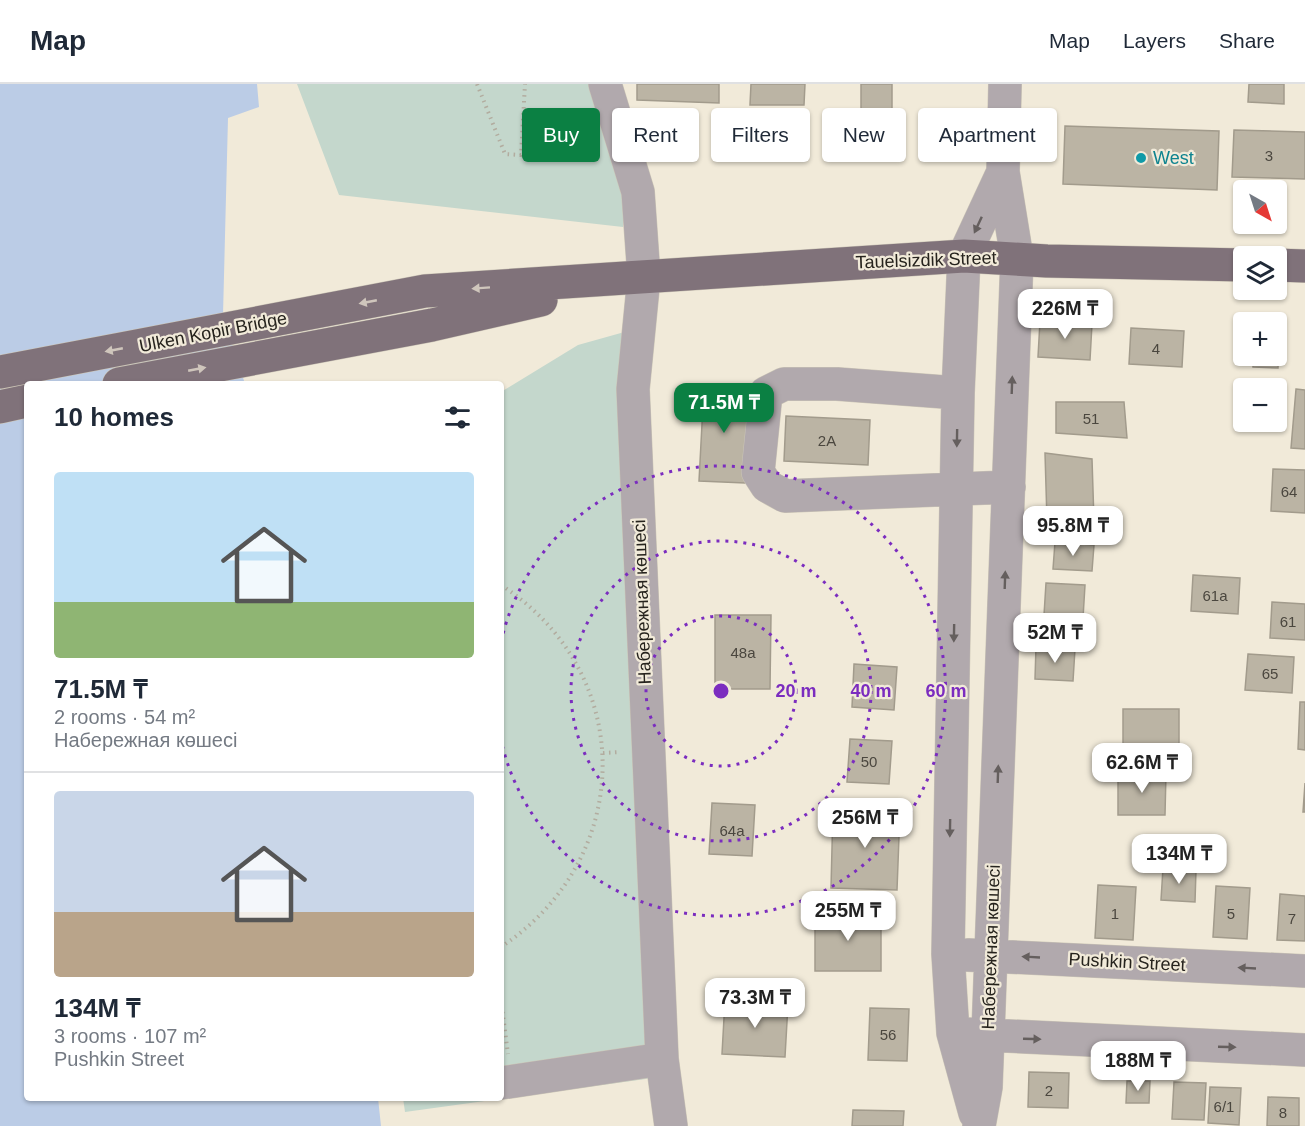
<!DOCTYPE html>
<meta charset="utf-8">
<style>
body{margin:0;font-family:Arial,sans-serif;background:#f2f2f3;color:#1f2937;height:100vh;display:flex;flex-direction:column;font-size:22px;white-space:nowrap}
*{box-sizing:border-box;margin:0}
p{font-size:20px;color:#747a83}
.icon{flex:none;width:33px;height:33px;fill:none;stroke:currentColor;stroke-width:2;stroke-linecap:round;stroke-linejoin:round}
.map{position:relative;flex:1;overflow:hidden}
.side{position:absolute;left:24px;top:297px;width:480px;height:720px;display:flex;flex-direction:column;background:#fff;border-radius:6px;box-shadow:0 2px 4px #0004}
.side>*{flex:none}
.hud{position:absolute;left:522px;top:24px;width:570px;height:54px;display:flex;gap:12px}
.needle{width:39px;rotate:141deg}
.fabs{position:absolute;left:1233px;top:96px;display:grid;gap:12px}
.fabs a{display:grid;place-items:center;width:54px;height:54px;border-radius:6px;background:#fff;box-shadow:0 2px 4px #0004;font-size:30px}
.price{position:absolute;translate:-50% -51px;padding:0 14px;border-radius:12px;background:#fff;color:#222;font-size:20px;line-height:39px;filter:drop-shadow(0 2px 3px #0008)}
.price::after{content:'';position:absolute;left:50%;top:36px;width:18px;height:14px;margin-left:-9px;background:inherit;clip-path:polygon(0 0,100% 0,50% 100%)}
.price.active{background:#0b8043;color:#fff}
ul{padding:0;list-style:none}
li{display:grid;align-content:center;gap:12px;height:318px;padding:0 30px}
li+li{border-top:2px solid #e0e1e3}
li span{display:grid;place-items:center;height:186px;border-radius:6px;color:#555}
li>.icon{margin-inline-start:auto}
span .icon{width:108px;height:108px;fill:#fffc;stroke-width:1}
li b{font-size:26px}
h2{display:flex;justify-content:space-between;align-items:center;height:72px;padding:0 30px;font-size:26px}
.tag{padding:0 21px;border-radius:6px;background:#fff;box-shadow:0 2px 4px #0004;font-size:21px;line-height:54px}
.tag.active{background:#0b8043;color:#fff}
header{display:flex;align-items:center;gap:36px;box-sizing:border-box;height:84px;padding:0 30px;background:#fff;border-bottom:2px solid #e0e1e3}
header strong{font-size:28px}
nav{display:flex;gap:33px;margin-inline-start:auto;font-size:21px}
.map>svg:first-child{display:block}
</style>
<header>
<strong>Map</strong>
<nav><a>Map</a><a>Layers</a><a>Share</a></nav>
</header>
<div class="map">
<svg width="1305" height="1042" viewBox="0 0 1305 1042">
<rect width="100%" height="100%" fill="#f1ead9"/>
<path fill="#c4d7cc" d="M297,0H593L623,112V143L339,111Z
M628,247L653,994L405,1028L403,1014H501V308L578,261Z"/>
<path fill="#bbcce6" d="M0,0H257L259,23L228,34L223,231L245,300H27V1014H378L381,1042H0Z"/>
<path fill="#bbb4a4" stroke="#a29b8c" stroke-width="1.5" d="M637,0H719V19L637,16Z
M751,0H805L804,21H750Z
M861,0H892V25H861Z
M1249,0H1284V20L1248,18Z
M1065,42L1219,47L1217,106L1063,100Z
M1234,46L1305,48V95L1232,93Z
M1040,237L1092,240L1090,276L1038,273Z
M1131,244L1184,247L1182,283L1129,280Z
M1276,257H1279L1278,284L1253,283V272H1276Z
M704,302L750,304L745,399L699,397Z
M1296,305L1305,306V365L1291,364Z
M1056,318H1124L1127,354L1056,349Z
M786,332L870,336L868,381L784,377Z
M1045,369L1092,375L1094,437H1047Z
M1273,385L1305,386V429L1271,427Z
M1055,458L1094,461L1092,487L1053,485Z
M1193,491L1240,494L1238,530L1191,527Z
M1046,499L1085,501L1083,534L1044,531Z
M1272,518L1305,520V556L1270,554Z
M715,531H771L770,605H715Z
M1036,562L1075,565L1073,597L1035,595Z
M1248,570L1294,573L1292,609L1245,606Z
M854,580L897,583L894,626L852,623Z
M1300,618H1305V666L1298,665Z
M1123,625H1179V666H1123Z
M850,655L892,657L889,700L847,698Z
M1118,688L1166,689L1165,731H1118Z
M1305,699V728H1303Z
M712,719L755,721L752,772L709,770Z
M833,724L900,726L897,806L831,804Z
M1163,784L1196,786L1195,818L1161,816Z
M1098,801L1136,803L1133,856L1095,854Z
M1216,802L1250,804L1247,855L1213,853Z
M1280,810L1305,812V857L1277,856Z
M815,830H881V887H815Z
M725,916L788,920L785,973L722,970Z
M870,924L909,925L907,977L868,976Z
M1029,988L1069,989L1068,1024L1028,1023Z
M1127,997H1150L1149,1019H1126Z
M1174,998L1206,999L1204,1036L1172,1035Z
M1210,1003L1241,1004L1239,1041L1208,1039Z
M1268,1013L1299,1014V1042H1267Z
M853,1026L904,1027L903,1042H852Z"/>
<g fill="none" stroke-linecap="round" stroke-linejoin="round">
<defs>
<path id="minor" d="M605,0L638,108L644,193L633,305L662,975L671,1042
M958,309L837,300H784L766,309L758,388L767,402L785,412L1009,403
M968,871L1305,887
M966,950L1305,966
M501,999L662,975
M975,1029L953,949L948,870L958,309L964,172L1003,88
M979,1042L986,1003L1017,174L1003,88L1005,0"/>
<path id="major" d="M1276,181L1305,182
M0,288L425,207L964,172L1047,177L1244,181
M119,300L432,241L541,216
M0,323L27,317"/>
</defs>
<use href="#minor" stroke="#ccc6b7" stroke-width="34"/>
<use href="#major" stroke="#ccc6b7" stroke-width="34"/>
<path stroke="#b2ac9f" stroke-width="4" stroke-dasharray="1.5 4.5" stroke-linecap="butt" d="M477,0L505,70L521,71L525,0
M501,501C638,590 635,774 501,863
M603,669L620,668
M501,916L508,970"/>
<use href="#minor" stroke="#b1a9ad" stroke-width="33"/>
<use href="#major" stroke="#80727a" stroke-width="33"/>
</g>
<defs><path id="oneway-solid" d="M-6-.8H1V-3.2L6.5 0L1 3.2V.8H-6Z" transform="scale(1.5)"/></defs>
<g fill="#655f5e">
<use href="#oneway-solid" transform="translate(978 141) rotate(115)"/>
<use href="#oneway-solid" transform="translate(1012 301) rotate(-88)"/>
<use href="#oneway-solid" transform="translate(957 354) rotate(91)"/>
<use href="#oneway-solid" transform="translate(1005 496) rotate(-88)"/>
<use href="#oneway-solid" transform="translate(954 549) rotate(91)"/>
<use href="#oneway-solid" transform="translate(998 690) rotate(-88)"/>
<use href="#oneway-solid" transform="translate(950 744) rotate(91)"/>
<use href="#oneway-solid" transform="translate(1031 873) rotate(-177)"/>
<use href="#oneway-solid" transform="translate(1247 884) rotate(-177)"/>
<use href="#oneway-solid" transform="translate(1032 955) rotate(2)"/>
<use href="#oneway-solid" transform="translate(1227 963) rotate(2)"/>
</g>
<g fill="#cfc6bc">
<use href="#oneway-solid" transform="translate(481 204) rotate(176)"/>
<use href="#oneway-solid" transform="translate(368 218) rotate(169)"/>
<use href="#oneway-solid" transform="translate(114 266) rotate(169)"/>
<use href="#oneway-solid" transform="translate(197 285) rotate(-11)"/>
</g>
<g fill="none" stroke="#7b2cbf" stroke-width="3" stroke-dasharray="3 6">
<circle cx="721" cy="607" r="75"/>
<circle cx="721" cy="607" r="150"/>
<path d="M501 558A225 225 0 1 1 501 656"/>
</g>
<circle fill="#0f9aa8" stroke="#f1ead9" stroke-width="2" cx="1141" cy="74" r="6"/>
<g text-anchor="middle" dominant-baseline="central" stroke-width="4.5" stroke-linejoin="round" paint-order="stroke">
<g font-size="15" fill="#4b473f">
<text x="1269" y="71">3</text>
<text x="1156" y="264">4</text>
<text x="1091" y="334">51</text>
<text x="827" y="356">2А</text>
<text x="1289" y="407">64</text>
<text x="1215" y="511">61а</text>
<text x="1288" y="537">61</text>
<text x="743" y="568">48а</text>
<text x="1270" y="589">65</text>
<text x="869" y="677">50</text>
<text x="732" y="746">64а</text>
<text x="1115" y="829">1</text>
<text x="1231" y="829">5</text>
<text x="1292" y="834">7</text>
<text x="888" y="950">56</text>
<text x="1049" y="1006">2</text>
<text x="1224" y="1022">6/1</text>
<text x="1283" y="1028">8</text>
</g>
<g font-size="18" fill="#0d838f" stroke="#f1ead9" text-anchor="start">
<text x="1153" y="74">West</text>
</g>
<g font-size="18" fill="#26231d" stroke="#f1ead9">
<text transform="translate(926 176) rotate(-2)">Tauelsіzdіk Street</text>
<text transform="translate(213 248) rotate(-11)">Ulken Kopir Bridge</text>
<text transform="translate(642 518) rotate(-92)">Набережная көшесі</text>
<text transform="translate(991 863) rotate(-88)">Набережная көшесі</text>
<text transform="translate(1127 878) rotate(3)">Pushkin Street</text>
</g>
</g>
<circle cx="721" cy="607" r="9" fill="#7b2cbf" stroke="#f1ead9" stroke-width="3"/>
<g font-size="18" text-anchor="middle" font-weight="bold" fill="#7b2cbf" stroke="#f1ead9" stroke-width="4.5" stroke-linejoin="round" paint-order="stroke">
<text x="796" y="613">20 m</text>
<text x="871" y="613">40 m</text>
<text x="946" y="613">60 m</text>
</g>
</svg>
<div class="fabs">
<a><svg class="needle" viewBox="-14 -14 28 28"><path d="M0-13l5 13h-10z" fill="#e53935"/><path d="M0 13l5-13h-10z" fill="#747a83"/></svg></a>
<a><svg class="icon" aria-label="layers" viewBox="0 0 24 24"><path d="M12 4l9 5-9 5-9-5zM3 14l9 5 9-5"/></svg></a>
<a>+</a>
<a>−</a>
</div>
<b class="price" style="left:1065px;top:256px">226M ₸</b>
<b class="price active" style="left:724px;top:350px">71.5M ₸</b>
<b class="price" style="left:1073px;top:473px">95.8M ₸</b>
<b class="price" style="left:1055px;top:580px">52M ₸</b>
<b class="price" style="left:1142px;top:710px">62.6M ₸</b>
<b class="price" style="left:865px;top:765px">256M ₸</b>
<b class="price" style="left:1179px;top:801px">134M ₸</b>
<b class="price" style="left:848px;top:858px">255M ₸</b>
<b class="price" style="left:755px;top:945px">73.3M ₸</b>
<b class="price" style="left:1138px;top:1008px">188M ₸</b>
<div class="hud">
<a class="tag active">Buy</a>
<a class="tag">Rent</a>
<a class="tag">Filters</a>
<a class="tag">New</a>
<a class="tag">Apartment</a>
</div>
<section class="side">
<h2>10 homes<svg class="icon" aria-label="filters" viewBox="0 0 24 24"><path d="M4 7h16M4 17h16"/><circle cx="9" cy="7" r="2"/><circle cx="15" cy="17" r="2"/></svg></h2>
<ul>
<li><span style="background:linear-gradient(#bfe0f5 70%,#8fb573 0)"><svg class="icon" aria-label="home" viewBox="0 0 24 24"><path d="M3 11l9-7 9 7M6 9v11h12V9"/></svg></span><div><b>71.5M ₸</b><p>2 rooms · 54 m²</p><p>Набережная көшесі</p></div></li>
<li><span style="background:linear-gradient(#c9d6e8 65%,#b9a48a 0)"><svg class="icon" aria-label="home" viewBox="0 0 24 24"><path d="M3 11l9-7 9 7M6 9v11h12V9"/></svg></span><div><b>134M ₸</b><p>3 rooms · 107 m²</p><p>Pushkin Street</p></div></li>
</ul>
</section>
</div>
